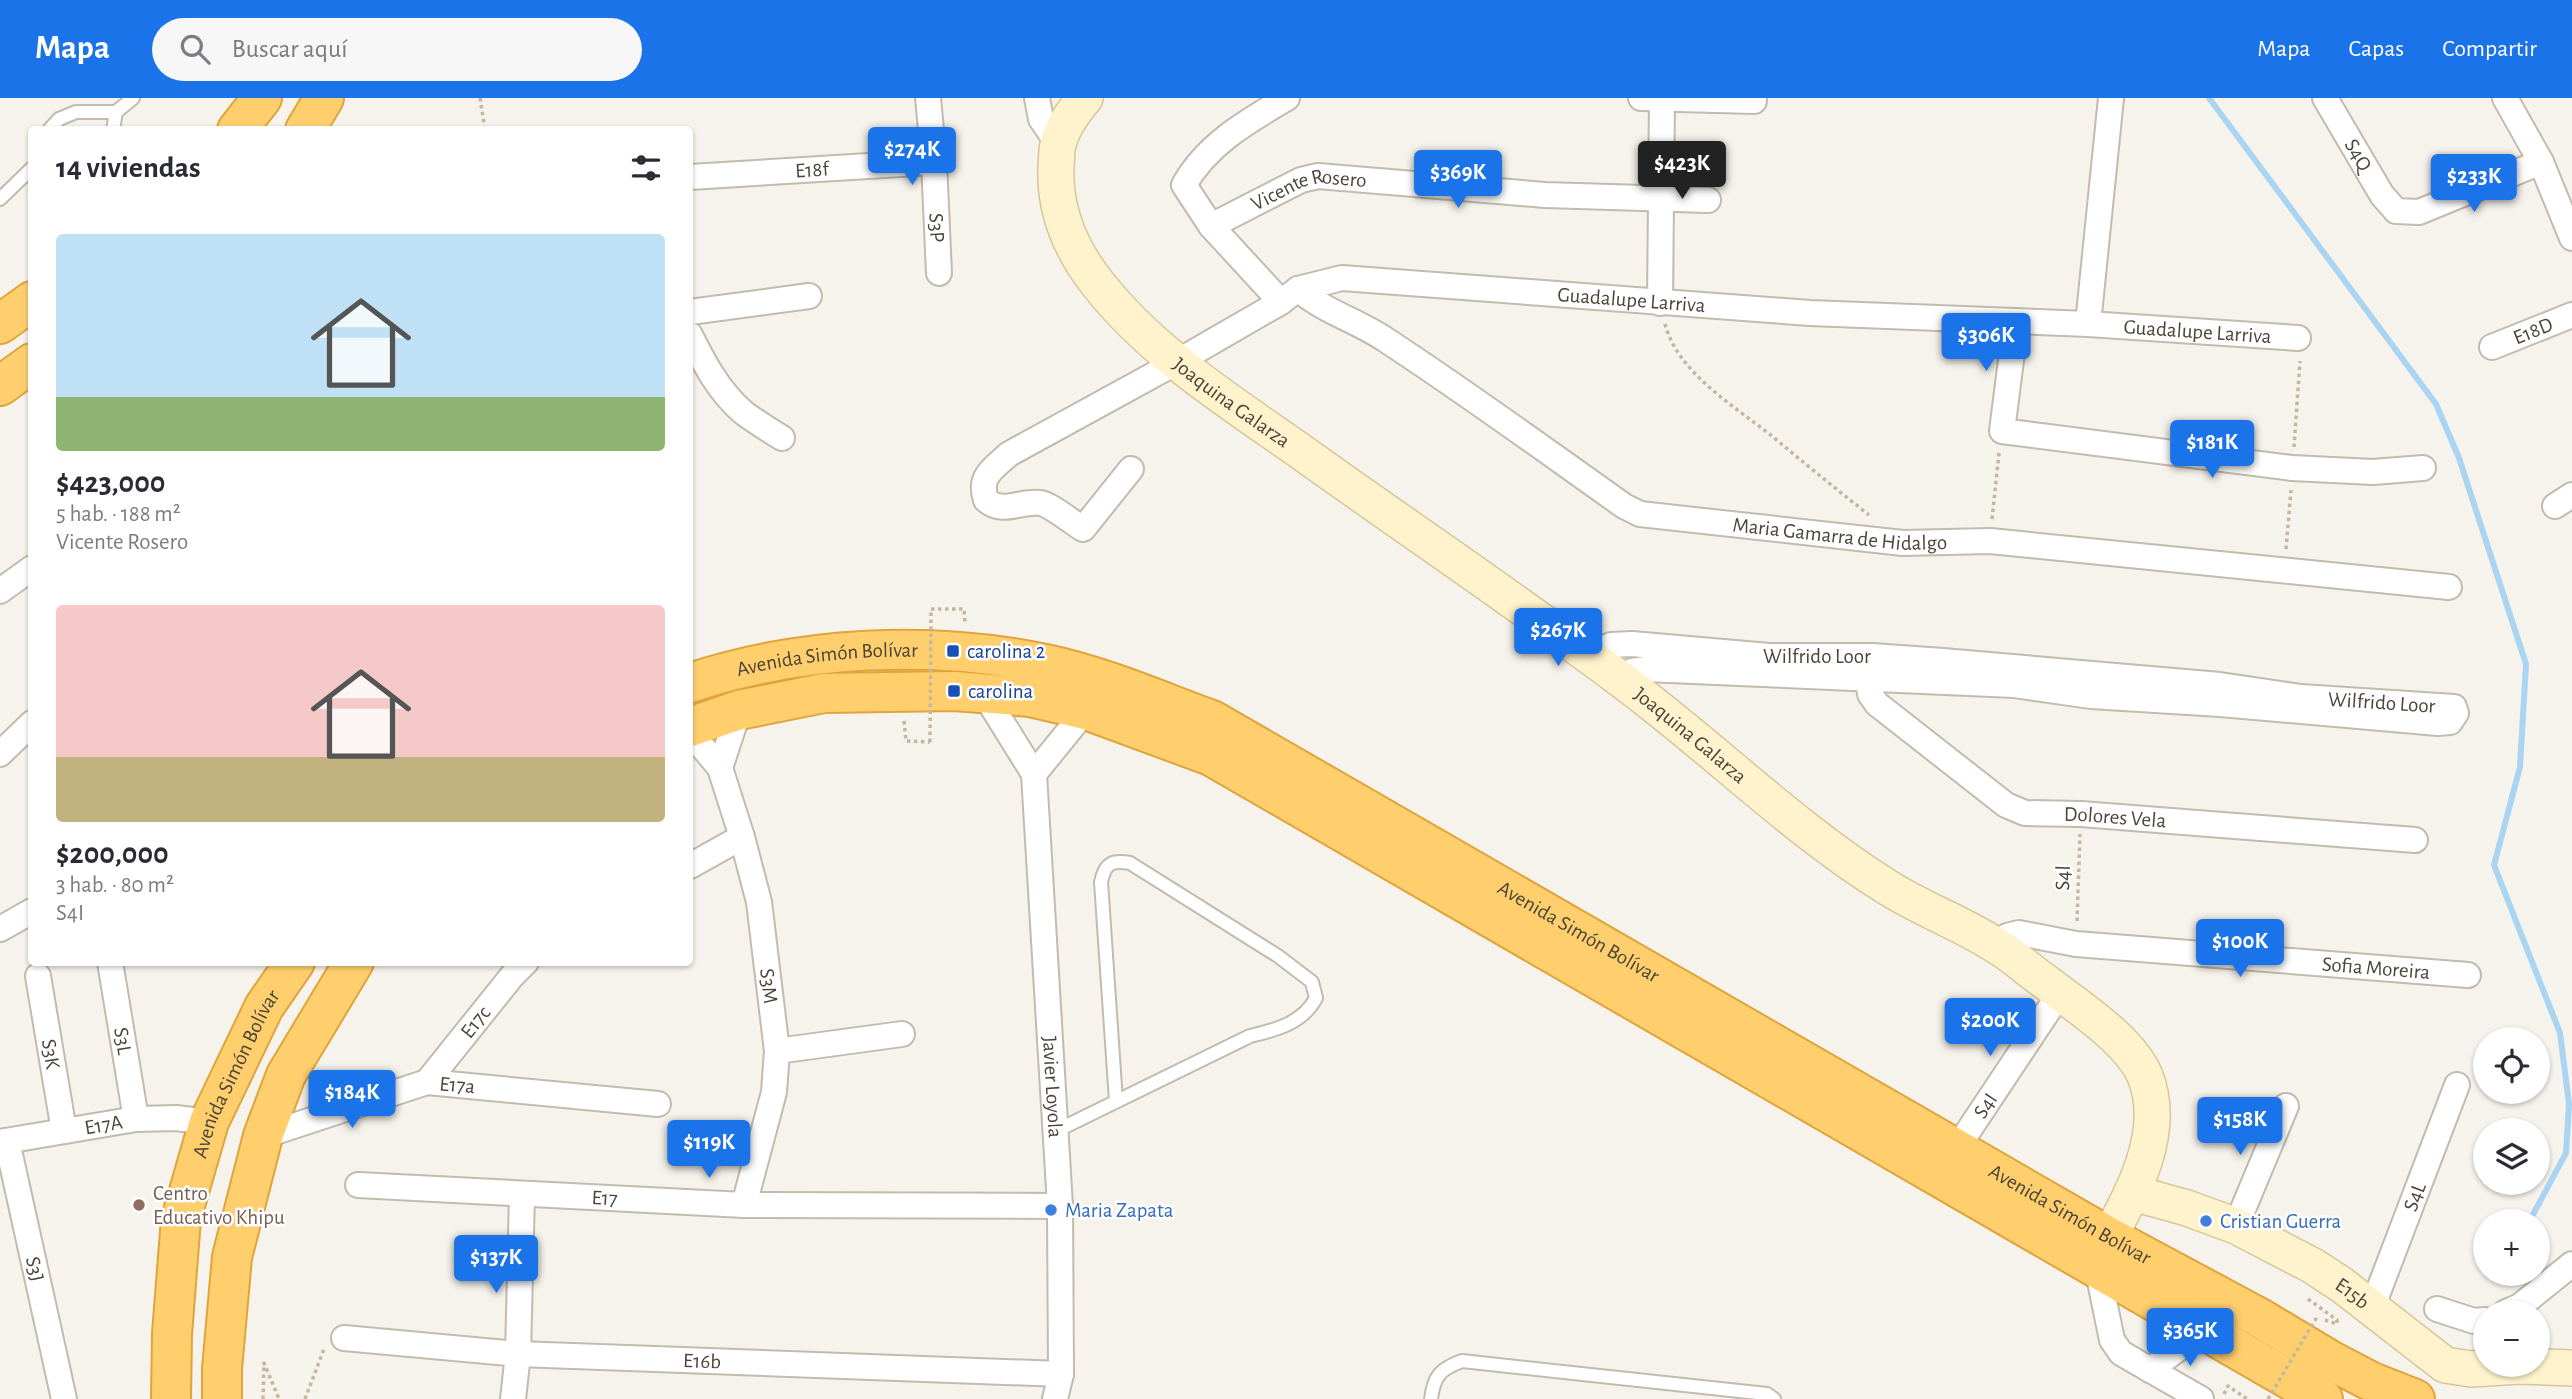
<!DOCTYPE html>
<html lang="es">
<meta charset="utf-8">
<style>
body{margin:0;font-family:"Alegreya Sans",sans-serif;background:#f7f7f7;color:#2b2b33;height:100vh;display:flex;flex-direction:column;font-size:26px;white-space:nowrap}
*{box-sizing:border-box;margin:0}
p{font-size:23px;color:#7c7c81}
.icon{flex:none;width:38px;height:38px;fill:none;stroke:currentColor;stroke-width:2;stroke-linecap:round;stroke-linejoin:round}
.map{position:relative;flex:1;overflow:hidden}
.sheet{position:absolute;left:28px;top:28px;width:665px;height:840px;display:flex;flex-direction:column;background:#fff;border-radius:7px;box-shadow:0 2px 5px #0004}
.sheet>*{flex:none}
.tools{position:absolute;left:2473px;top:929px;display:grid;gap:14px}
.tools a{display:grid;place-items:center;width:77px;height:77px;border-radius:50%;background:#fff;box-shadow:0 2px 5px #0004;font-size:35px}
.price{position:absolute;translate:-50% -60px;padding:0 16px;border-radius:7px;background:#1a73e8;color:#fff;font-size:23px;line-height:46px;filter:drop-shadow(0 2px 4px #0008)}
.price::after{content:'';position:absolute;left:50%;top:42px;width:21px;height:16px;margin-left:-10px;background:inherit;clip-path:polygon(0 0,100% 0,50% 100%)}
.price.active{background:#222;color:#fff}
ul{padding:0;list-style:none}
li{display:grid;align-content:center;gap:14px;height:371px;padding:0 28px}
li span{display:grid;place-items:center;height:217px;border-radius:7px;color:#555}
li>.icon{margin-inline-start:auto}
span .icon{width:126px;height:126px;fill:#fffc;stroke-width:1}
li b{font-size:30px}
h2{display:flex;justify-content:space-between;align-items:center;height:84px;padding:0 28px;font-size:30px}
header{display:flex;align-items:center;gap:42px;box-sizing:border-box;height:98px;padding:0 35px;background:#1a73e8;color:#fff}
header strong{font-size:33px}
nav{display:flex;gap:38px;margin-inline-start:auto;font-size:24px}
.search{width:490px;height:63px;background:#f7f7f7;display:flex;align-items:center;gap:18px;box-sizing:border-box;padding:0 24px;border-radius:38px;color:#7c7c81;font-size:26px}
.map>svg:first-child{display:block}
</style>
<header>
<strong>Mapa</strong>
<div class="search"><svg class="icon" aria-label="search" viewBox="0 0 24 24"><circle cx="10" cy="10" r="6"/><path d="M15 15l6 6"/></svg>Buscar aquí</div>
<nav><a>Mapa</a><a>Capas</a><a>Compartir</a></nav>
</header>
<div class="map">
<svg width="2572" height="1301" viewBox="0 0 2572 1301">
<rect width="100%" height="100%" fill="#f6f3ec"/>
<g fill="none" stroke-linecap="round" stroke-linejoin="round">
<path stroke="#a9d4f2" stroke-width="6" d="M2209,0L2436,306L2459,360L2526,566L2520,669L2494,767L2560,935L2569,1006L2566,1055L2529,1124
M2500,1177V1176"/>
<defs>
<path id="lane" d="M49,32L59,21L76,14H116L133,0
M113,32L116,14
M0,101L32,70
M1056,1033L1250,938C1276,932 1303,925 1316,900L1312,884L1278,858L1130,765C1112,762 1105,765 1101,784L1116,1003
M1431,1301C1434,1278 1440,1271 1462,1263L1767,1296L1774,1301"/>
<g id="street">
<path id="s1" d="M928,0L934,64L939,175"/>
<path d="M1037,0L1041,21L1058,46"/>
<path d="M1641,0L1754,3"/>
<path id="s2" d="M2325,0L2382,97L2396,113L2419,114L2541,64"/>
<path d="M2505,0L2541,64L2572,140"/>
<path id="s3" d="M690,79L934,64"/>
<path id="s4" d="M1211,128L1301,82L1318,78L1545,97L1708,102"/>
<path id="s5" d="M1298,191C1323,213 1358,223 1386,242C1467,295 1545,352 1624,408L1640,416L1903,445L1990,443L2449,489"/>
<path d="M1281,204L1211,128L1184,87C1207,46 1248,23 1287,0"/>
<path d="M1660,205L1662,1"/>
<path d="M690,214L809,198"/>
<path d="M2016,223L2002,333L2292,370L2373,374L2423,370"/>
<path d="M2088,226L2111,0"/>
<path d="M690,237C704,265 719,294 744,315C756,324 769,332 782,340"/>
<path id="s6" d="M2492,249L2572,217"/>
<path id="s7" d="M1131,371L1083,431C1073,425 1050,406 1040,405C1021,402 1003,417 986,402C978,378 993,371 1009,356L1177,264L1281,204L1298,191L1342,180L1810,215L2088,226L2298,240"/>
<path d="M2555,408L2572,397"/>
<path d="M0,493L32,470"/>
<path id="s8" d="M1589,558L1611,547L1632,546L1769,558H1872L1943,563L2220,587L2301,599L2454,609L2456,615L2450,624L2438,625L2220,606L2091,598L2014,587L1646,571L1632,573L1621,581"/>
<path id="s9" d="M1868,582L1870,596L1877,606L2006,707L2025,715L2081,716L2415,742"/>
<path id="s10" d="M983,594L1034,676L1060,1108L1061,1276L1055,1301"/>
<path id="s11" d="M690,634L720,670L742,739L759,804L777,953L774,994L744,1107"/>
<path d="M0,656L32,625"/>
<path d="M720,670L739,612"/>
<path d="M1034,676L1086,612"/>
<path d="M690,768L742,739"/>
<path d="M0,831L32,813"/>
<path id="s12" d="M1999,849L2007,838L2019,835L2076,846L2468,877"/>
<path id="s13" d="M110,864L136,1021"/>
<path id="s14" d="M38,878L64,1033"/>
<path d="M777,953L902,936"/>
<path id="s15" d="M427,984L512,878L526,864"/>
<path id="s16" d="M263,1038L427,984L658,1006"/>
<path id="s17" d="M7,1043L64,1301"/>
<path id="s18" d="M0,1044L136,1021L176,1020L209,1024"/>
<path id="s19" d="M1957,1050L2060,895"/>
<path id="s20" d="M358,1087L744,1107L1060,1108"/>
<path d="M2236,1128L2286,1008"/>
<path d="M2097,1169L2112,1242L2121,1255L2201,1301"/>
<path id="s21" d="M2372,1210L2457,987"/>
<path d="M2437,1211L2474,1223L2485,1222"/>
<path d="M2506,1214L2520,1208L2572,1166"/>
<path id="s22" d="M344,1240L518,1256L1061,1276"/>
<path d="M2150,1272L2203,1232"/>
<path d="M513,1301L518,1256L522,1096"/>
</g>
<g id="secondary">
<path id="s23" d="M1085,0C1074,13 1064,26 1059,43C1056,51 1057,60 1056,68C1054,112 1071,152 1098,186C1152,255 1229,303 1300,353C1406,429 1515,502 1619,580C1710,647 1791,729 1887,789C1923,812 1964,826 2000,850C2016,860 2031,874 2047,885C2078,909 2130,942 2145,978C2167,1033 2134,1093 2109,1139"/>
<path id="s24" d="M2133,1095L2187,1110L2236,1128L2313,1168L2342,1187L2445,1267L2471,1271L2520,1268L2572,1270"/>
</g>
<g id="highway">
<path d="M237,32L262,0"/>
<path d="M305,32L324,0"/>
<path d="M0,226L32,203"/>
<path d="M0,288L32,265"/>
<path id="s25" d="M690,585C801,548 931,542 1046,566C1103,578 1157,602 1212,622L2109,1139L2260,1220L2330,1262L2372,1284L2415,1301"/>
<path d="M690,629L739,612L824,595L954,593L1030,599L1086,612L1211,658L2323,1301"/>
<path id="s26" d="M171,1301L172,1236L181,1121L209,1024L264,909L295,864"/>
<path d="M222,1301V1271L232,1159L263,1038L286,977L354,864"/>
</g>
</defs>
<use href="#lane" stroke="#c2bbae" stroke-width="16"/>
<use href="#street" stroke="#c2bbae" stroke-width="28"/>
<use href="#secondary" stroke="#d6c79b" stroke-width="38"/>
<use href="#highway" stroke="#e0a43c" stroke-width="42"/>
<path stroke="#c4b79f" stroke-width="3.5" stroke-dasharray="3.5 3.5" stroke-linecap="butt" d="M480,0L485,32
M1665,226C1678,275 1734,308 1772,338C1804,365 1836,391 1869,417
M2294,349L2300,263
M1992,421L1999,355
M2286,451L2291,392
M931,511H964L965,524
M904,623L906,643L930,644
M2077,823L2080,736
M2308,1201L2337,1222V1226L2322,1221
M2224,1296L2228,1288L2247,1301
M263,1301L264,1265L279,1301
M305,1301L324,1251"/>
<use href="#lane" stroke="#fff" stroke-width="12"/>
<use href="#street" stroke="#fff" stroke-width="24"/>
<use href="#secondary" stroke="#fff3cd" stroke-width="35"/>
<use href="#highway" stroke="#ffcf6e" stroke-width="38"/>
<path stroke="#c4b79f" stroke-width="3.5" stroke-dasharray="3.5 3.5" stroke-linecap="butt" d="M930,644L931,511
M2268,1301L2317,1219"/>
</g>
<g fill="#1a4fb4" stroke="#fff" stroke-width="2.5">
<rect x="946" y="546" width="14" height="14" rx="3.5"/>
<rect x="947" y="586" width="14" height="14" rx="3.5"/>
</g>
<circle fill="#8d6e63" stroke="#fff" stroke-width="2.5" cx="139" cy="1107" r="7"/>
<g fill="#3f7fe0" stroke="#fff" stroke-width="2.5">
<circle cx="1051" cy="1112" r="7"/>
<circle cx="2206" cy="1123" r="7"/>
</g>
<g text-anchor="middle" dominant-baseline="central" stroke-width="5" stroke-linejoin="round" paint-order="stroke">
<g font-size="21" fill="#4b4439" stroke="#fff">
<text stroke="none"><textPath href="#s2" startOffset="66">S4Q</textPath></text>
<text stroke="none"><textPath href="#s3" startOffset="122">E18f</textPath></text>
<text stroke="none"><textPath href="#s4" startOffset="107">Vicente Rosero</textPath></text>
<text stroke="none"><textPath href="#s1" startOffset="130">S3P</textPath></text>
<text stroke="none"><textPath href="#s7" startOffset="908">Guadalupe Larriva</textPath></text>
<text stroke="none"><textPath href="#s7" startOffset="1475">Guadalupe Larriva</textPath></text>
<text stroke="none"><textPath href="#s6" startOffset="44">E18D</textPath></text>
<text stroke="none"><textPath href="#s23" startOffset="383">Joaquina Galarza</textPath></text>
<text stroke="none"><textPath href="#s5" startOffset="611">Maria Gamarra de Hidalgo</textPath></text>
<text stroke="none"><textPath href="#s8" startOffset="231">Wilfrido Loor</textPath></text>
<text stroke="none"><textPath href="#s25" startOffset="140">Avenida Simón Bolívar</textPath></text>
<text stroke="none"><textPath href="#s8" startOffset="798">Wilfrido Loor</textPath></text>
<text stroke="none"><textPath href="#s23" startOffset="950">Joaquina Galarza</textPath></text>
<text stroke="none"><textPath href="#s9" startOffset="301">Dolores Vela</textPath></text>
<text transform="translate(2063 780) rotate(-88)">S4l</text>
<text stroke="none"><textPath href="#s25" startOffset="959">Avenida Simón Bolívar</textPath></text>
<text stroke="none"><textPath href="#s12" startOffset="385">Sofia Moreira</textPath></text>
<text stroke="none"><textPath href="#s11" startOffset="271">S3M</textPath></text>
<text stroke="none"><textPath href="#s15" startOffset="77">E17c</textPath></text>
<text stroke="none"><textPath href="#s13" startOffset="80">S3L</textPath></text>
<text stroke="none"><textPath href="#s14" startOffset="79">S3K</textPath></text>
<text stroke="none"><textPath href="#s26" startOffset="336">Avenida Simón Bolívar</textPath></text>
<text stroke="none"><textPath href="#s16" startOffset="203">E17a</textPath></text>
<text stroke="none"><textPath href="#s10" startOffset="410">Javier Loyola</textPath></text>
<text stroke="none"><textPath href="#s19" startOffset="51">S4I</textPath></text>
<text stroke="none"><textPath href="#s18" startOffset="105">E17A</textPath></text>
<text stroke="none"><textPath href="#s21" startOffset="119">S4L</textPath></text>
<text stroke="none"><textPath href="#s20" startOffset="247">E17</textPath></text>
<text stroke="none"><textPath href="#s25" startOffset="1526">Avenida Simón Bolívar</textPath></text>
<text stroke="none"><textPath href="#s17" startOffset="131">S3J</textPath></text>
<text stroke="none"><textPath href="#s24" startOffset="243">E15b</textPath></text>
<text stroke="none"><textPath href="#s22" startOffset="359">E16b</textPath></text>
</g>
<g font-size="21" fill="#164399" stroke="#fff" text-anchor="start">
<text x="967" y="553">carolina 2</text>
<text x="968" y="593">carolina</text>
</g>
<g font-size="21" fill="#785e54" stroke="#fff" text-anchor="start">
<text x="153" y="1095">Centro<tspan x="153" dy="24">Educativo Khipu</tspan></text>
</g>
<g font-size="21" fill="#366cbe" stroke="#fff" text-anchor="start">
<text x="1065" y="1112">Maria Zapata</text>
<text x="2220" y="1123">Cristian Guerra</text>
</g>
</g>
</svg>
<div class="tools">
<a><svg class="icon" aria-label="locate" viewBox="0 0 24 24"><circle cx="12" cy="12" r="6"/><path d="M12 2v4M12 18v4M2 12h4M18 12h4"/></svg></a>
<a><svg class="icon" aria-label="layers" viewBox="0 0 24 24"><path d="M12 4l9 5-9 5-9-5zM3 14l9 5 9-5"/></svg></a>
<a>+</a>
<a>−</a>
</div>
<b class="price" style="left:912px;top:89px">$274K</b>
<b class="price active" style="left:1682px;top:103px">$423K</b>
<b class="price" style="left:1458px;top:112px">$369K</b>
<b class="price" style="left:2474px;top:116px">$233K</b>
<b class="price" style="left:1986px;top:275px">$306K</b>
<b class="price" style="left:2212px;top:382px">$181K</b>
<b class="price" style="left:1558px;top:570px">$267K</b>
<b class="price" style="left:2240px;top:881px">$100K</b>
<b class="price" style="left:1990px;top:960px">$200K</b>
<b class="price" style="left:352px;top:1032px">$184K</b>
<b class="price" style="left:2240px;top:1059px">$158K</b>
<b class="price" style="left:709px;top:1082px">$119K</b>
<b class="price" style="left:496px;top:1197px">$137K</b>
<b class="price" style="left:2190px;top:1270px">$365K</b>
<section class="sheet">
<h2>14 viviendas<svg class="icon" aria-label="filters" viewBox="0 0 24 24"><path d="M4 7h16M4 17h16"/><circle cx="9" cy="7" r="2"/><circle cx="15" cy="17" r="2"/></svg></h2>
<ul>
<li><span style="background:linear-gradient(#bfe0f5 75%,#8fb573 0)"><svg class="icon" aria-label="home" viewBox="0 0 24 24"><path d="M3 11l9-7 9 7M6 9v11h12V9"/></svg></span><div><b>$423,000</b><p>5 hab. · 188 m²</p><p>Vicente Rosero</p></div></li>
<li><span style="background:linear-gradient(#f6c9c9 70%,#c2b280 0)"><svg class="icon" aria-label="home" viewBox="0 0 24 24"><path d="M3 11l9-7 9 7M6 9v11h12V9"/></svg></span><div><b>$200,000</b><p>3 hab. · 80 m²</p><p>S4I</p></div></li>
</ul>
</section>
</div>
